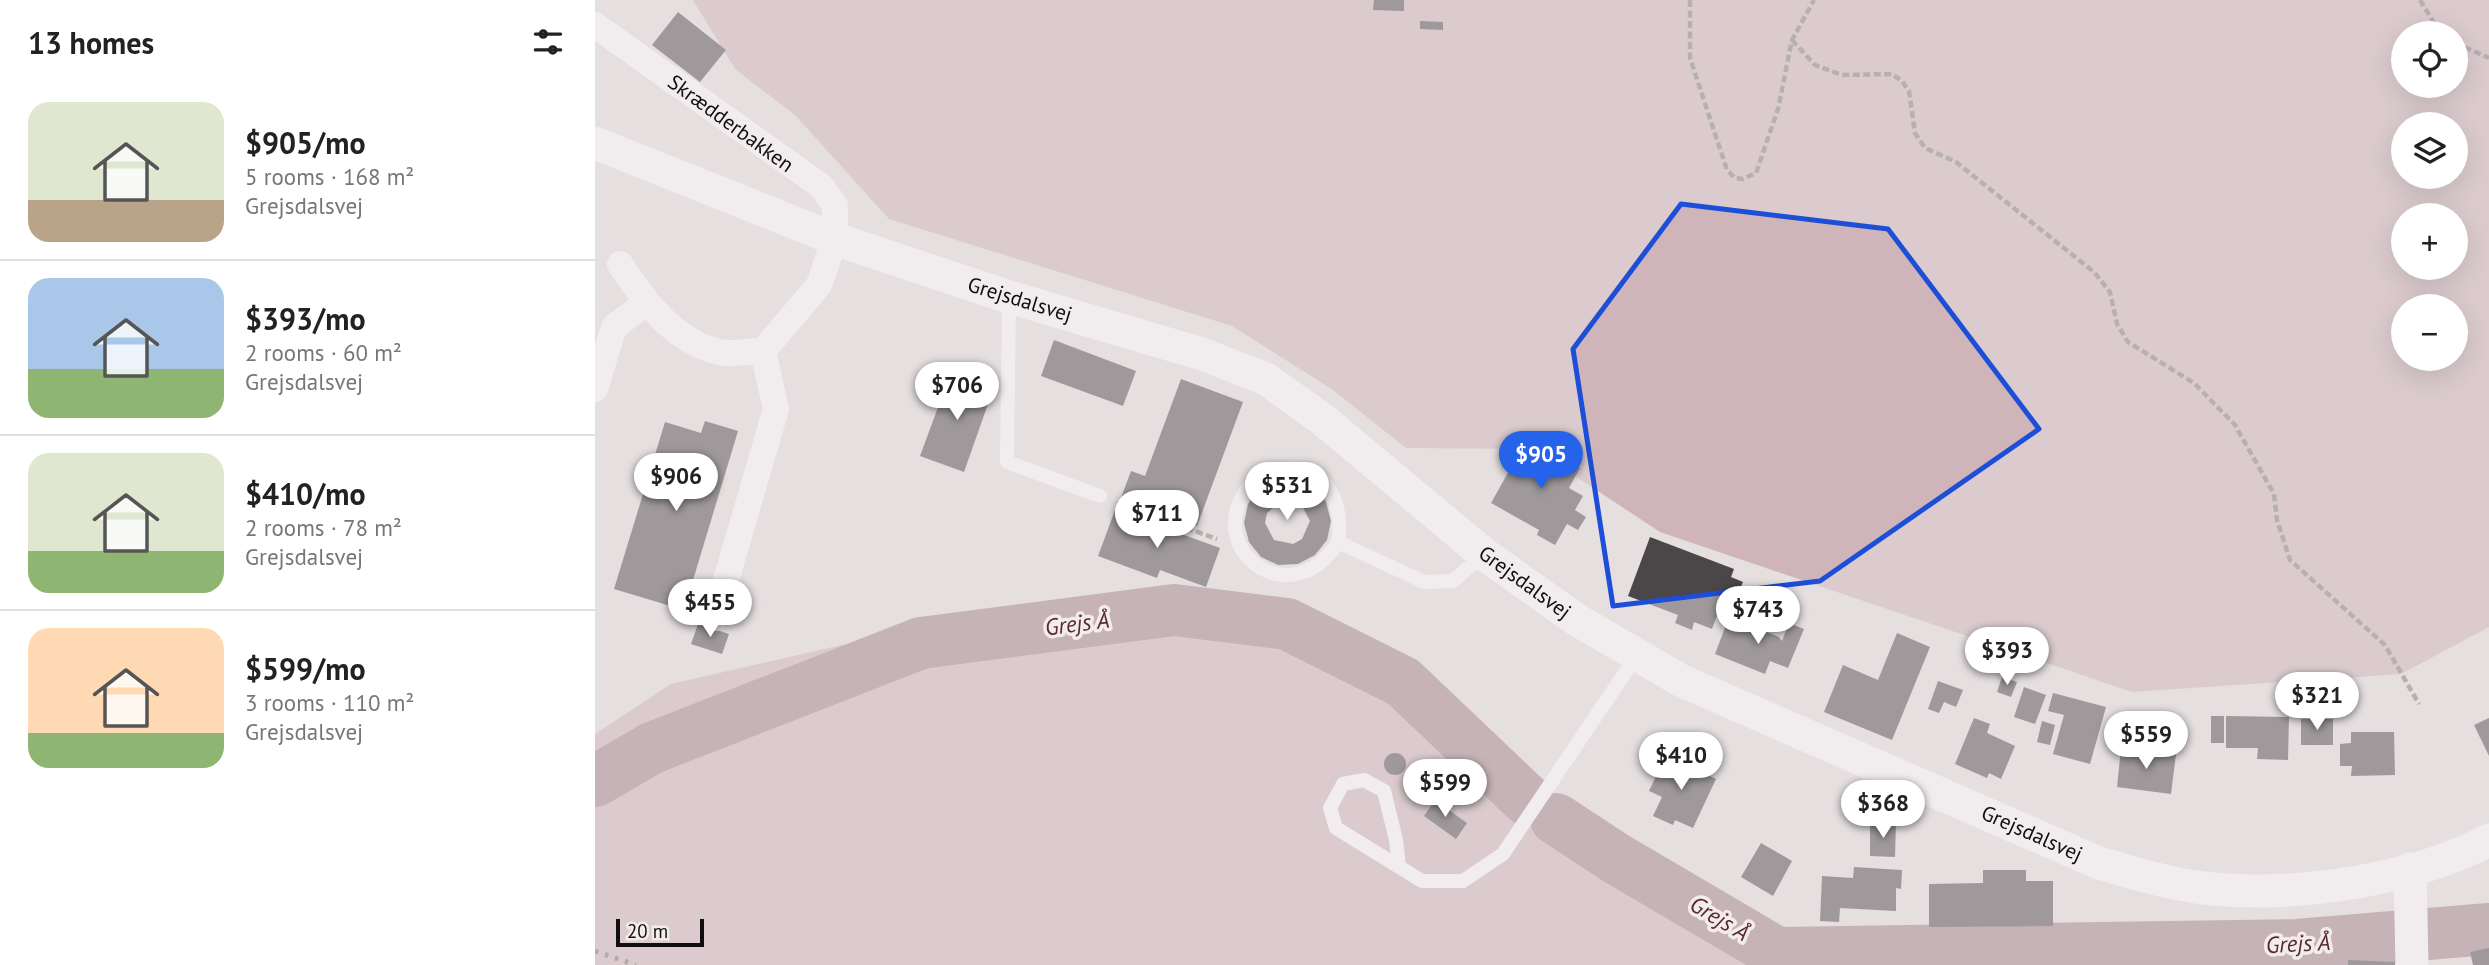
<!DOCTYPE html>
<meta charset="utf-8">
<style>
body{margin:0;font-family:"PT Sans",sans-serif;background:#f6f6f6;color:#222;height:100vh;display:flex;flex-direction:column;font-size:26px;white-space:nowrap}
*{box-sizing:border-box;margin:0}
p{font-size:23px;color:#767676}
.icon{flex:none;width:38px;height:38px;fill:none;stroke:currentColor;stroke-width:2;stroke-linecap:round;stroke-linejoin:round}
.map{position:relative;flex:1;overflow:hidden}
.panel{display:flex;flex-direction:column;background:#fff;width:595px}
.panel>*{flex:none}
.fabs{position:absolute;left:1796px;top:21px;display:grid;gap:14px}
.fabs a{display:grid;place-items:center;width:77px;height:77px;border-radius:50%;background:#fff;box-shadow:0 7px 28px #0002;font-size:35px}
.scale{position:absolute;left:21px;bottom:18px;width:88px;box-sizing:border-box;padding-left:7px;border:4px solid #100e0e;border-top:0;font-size:19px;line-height:24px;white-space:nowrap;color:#100e0e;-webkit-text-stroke:5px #f2eced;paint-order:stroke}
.price{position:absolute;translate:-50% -60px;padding:0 16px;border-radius:24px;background:#fff;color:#222;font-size:23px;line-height:46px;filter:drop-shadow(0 2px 4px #0008)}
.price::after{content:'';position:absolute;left:50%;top:42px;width:21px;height:16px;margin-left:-10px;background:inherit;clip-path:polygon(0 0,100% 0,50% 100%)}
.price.current{background:#2563eb;color:#fff}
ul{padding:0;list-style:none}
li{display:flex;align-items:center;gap:21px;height:175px;padding:0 28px}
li+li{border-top:2px solid #e0e0e0}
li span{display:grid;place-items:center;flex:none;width:196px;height:140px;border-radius:21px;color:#555}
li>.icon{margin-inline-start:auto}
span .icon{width:84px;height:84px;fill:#fffc;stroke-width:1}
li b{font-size:30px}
h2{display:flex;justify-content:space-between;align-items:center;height:84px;padding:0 28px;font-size:30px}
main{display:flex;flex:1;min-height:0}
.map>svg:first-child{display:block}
</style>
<main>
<section class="panel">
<h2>13 homes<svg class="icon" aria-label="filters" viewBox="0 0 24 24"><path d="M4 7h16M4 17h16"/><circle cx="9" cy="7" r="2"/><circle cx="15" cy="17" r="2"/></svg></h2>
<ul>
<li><span style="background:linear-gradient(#dfe7d0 70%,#b9a48a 0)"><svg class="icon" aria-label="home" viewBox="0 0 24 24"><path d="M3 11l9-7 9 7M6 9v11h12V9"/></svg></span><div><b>$905/mo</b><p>5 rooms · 168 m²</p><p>Grejsdalsvej</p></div></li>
<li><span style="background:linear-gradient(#a9c7e8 65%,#8fb573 0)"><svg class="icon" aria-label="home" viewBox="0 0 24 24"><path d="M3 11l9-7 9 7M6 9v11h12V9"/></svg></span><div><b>$393/mo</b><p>2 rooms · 60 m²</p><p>Grejsdalsvej</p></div></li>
<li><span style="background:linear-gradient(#dfe7d0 70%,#8fb573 0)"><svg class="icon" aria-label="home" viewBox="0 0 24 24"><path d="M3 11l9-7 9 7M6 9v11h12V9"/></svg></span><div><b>$410/mo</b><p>2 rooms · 78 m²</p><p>Grejsdalsvej</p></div></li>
<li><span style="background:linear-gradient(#ffd9b3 75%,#8fb573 0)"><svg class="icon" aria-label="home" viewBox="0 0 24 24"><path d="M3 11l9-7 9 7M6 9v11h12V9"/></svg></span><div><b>$599/mo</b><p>3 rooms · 110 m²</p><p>Grejsdalsvej</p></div></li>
</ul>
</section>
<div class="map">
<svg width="1894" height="965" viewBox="0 0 1894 965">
<rect width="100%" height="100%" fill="#e5dfe0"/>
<path fill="#cfb4b9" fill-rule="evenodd" d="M98,0H1894V627L1806,674L1537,692L1065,532L939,449L811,448L738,390L637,326L294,219L200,115L140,69ZM1808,33H1860V86H1808ZM1808,124H1860V177H1808ZM1808,215H1860V268H1808ZM1808,306H1860V359H1808Z
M395,611L609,623L776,677L1026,890L1182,965H0V734L76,684Z
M1539,956L1545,965H1242Z"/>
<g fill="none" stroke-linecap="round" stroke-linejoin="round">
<path stroke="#a17f86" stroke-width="9" d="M1702,945L1709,965"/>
<path stroke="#a17f86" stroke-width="52" d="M0,781L57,748L326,643L579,610L692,624L808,682L932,800
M961,819L1022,859L1182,953L1702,945L1894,929"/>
</g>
<path fill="#4b4647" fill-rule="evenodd" d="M779,0H809V11L778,10Z
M83,12L131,50L105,82L57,45Z
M825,21L848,22V30L825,29Z
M459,340L541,371L528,406L446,376Z
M356,372L399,387L369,472L325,456Z
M586,379L648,402L602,526L526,498L536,471L550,476Z
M110,421L143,431L89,610L19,589L70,422L106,433Z
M928,436L985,468L974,488L988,496L980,510L991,517L983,530L972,524L960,545L942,535L944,530L896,503L924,453L922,448Z
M682,480H701L719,487L731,502L736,521L732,540L720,555L703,564L683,565L666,557L654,542L649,523L653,504L664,489ZM687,500L706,504L715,521L707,539L698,544L679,540L670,523L672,513Z
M520,510L625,548L611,587L565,570L562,578L503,556Z
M1055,537L1139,569L1136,577L1148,582L1142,596L1131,591L1117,629L1099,622L1097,630L1080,623L1083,615L1033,596Z
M1134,617L1184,637L1187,641L1194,623L1209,629L1193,668L1175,661L1170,674L1120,654Z
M103,624L134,634L127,654L96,644Z
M1302,633L1335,647L1297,740L1229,712L1248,665L1283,680Z
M1407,677L1422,682L1416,697L1402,692Z
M1343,681L1368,690L1361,707L1349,702L1344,713L1333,709Z
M1429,687L1451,695L1440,724L1419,717Z
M1458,693L1511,707L1495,764L1458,754L1469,715L1453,711Z
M1616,716H1629V743H1616Z
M1631,716L1694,717L1693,760L1662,759L1663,748H1631Z
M1379,718L1395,724L1392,733L1420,746L1406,779L1394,773L1392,778L1360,764Z
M1894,718V756L1879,725Z
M1706,719H1738V745H1706Z
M1447,721L1460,725L1455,745L1442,742Z
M1756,732H1799L1800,775L1756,776L1757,766H1745V744L1756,743Z
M1526,748L1581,754L1576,794L1522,787Z
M789 764a11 11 0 1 1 22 0a11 11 0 1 1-22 0Z
M1071,755L1121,779L1098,828L1080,820L1078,825L1058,816L1067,797L1054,791Z
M840,800L872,823L861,839L829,816Z
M1275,823H1301L1300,857L1275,856Z
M1166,843L1197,861L1178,896L1146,877Z
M1259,867L1307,870L1306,889L1301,888V911L1245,908L1244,922L1225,921L1227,876L1258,878Z
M1388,870H1431V881H1458V926L1334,927V884L1388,883Z
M1894,948V965H1878L1875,952Z
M1753,960L1800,962V965H1753Z"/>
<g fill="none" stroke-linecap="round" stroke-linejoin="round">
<path stroke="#7c7879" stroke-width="4.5" stroke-dasharray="7 3.5" stroke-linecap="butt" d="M1095,0V58L1132,170L1140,178L1148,179L1161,173L1183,109L1197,40L1219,0
M1825,0L1839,23L1850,33
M1197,40L1220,65L1247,75L1297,74L1307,81L1314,91L1320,133L1330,148L1361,162L1499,272L1515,292L1522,324L1533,342L1599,383L1640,425L1679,494L1682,520L1695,560L1790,645L1824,704
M1860,43L1894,58
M522,503L622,539"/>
<path stroke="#fff" stroke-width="14" d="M414,297L412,462L505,496
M743,542C698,615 610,553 650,492C659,478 675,470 690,469C734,465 749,507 743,542L829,582L858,581L889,554
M804,866L801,840L789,791L769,780L748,784L735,808L741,828L827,881H868L908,854L1042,655"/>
<path stroke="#fff" stroke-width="26" d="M0,25L226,186L240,205V239L224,285L168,351C154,351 137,355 124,352C77,340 50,302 25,264
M0,389L19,327L51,303
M120,618L181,409L168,351"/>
<path stroke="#fff" stroke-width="33" d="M0,143L240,239L414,297L607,354L671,379L727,419L889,554L982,620L1087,681L1504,863C1541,873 1579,886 1618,889C1702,897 1819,880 1894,840
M1815,869L1817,965"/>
<path stroke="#6f6b6c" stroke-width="5" stroke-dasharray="3.5 7" stroke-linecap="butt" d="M0,951L41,965"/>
</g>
<path d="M0 0H1894V965H0ZM1086,204L1293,229L1444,429L1225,581L1018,606L978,349Z" fill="#e5dfe0" fill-opacity=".55" fill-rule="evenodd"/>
<path fill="none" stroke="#1d4ed8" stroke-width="5" stroke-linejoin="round" d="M1086,204L1293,229L1444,429L1225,581L1018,606L978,349Z"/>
<g text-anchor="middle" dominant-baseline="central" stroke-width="7" stroke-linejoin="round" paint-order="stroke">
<g font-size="21" fill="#100e0e" stroke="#f2eced">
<text transform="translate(136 123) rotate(36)">Skrædderbakken</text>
<text transform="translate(425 299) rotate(17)">Grejsdalsvej</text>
<text transform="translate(930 582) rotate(36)">Grejsdalsvej</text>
<text transform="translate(1437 833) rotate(24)">Grejsdalsvej</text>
</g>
<g font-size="23" font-style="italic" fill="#582734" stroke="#f2eced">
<text transform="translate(482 623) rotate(-7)">Grejs Å</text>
<text transform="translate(1125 918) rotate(31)">Grejs Å</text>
<text transform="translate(1703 943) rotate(-3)">Grejs Å</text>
</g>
</g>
</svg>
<div class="fabs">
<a><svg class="icon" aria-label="locate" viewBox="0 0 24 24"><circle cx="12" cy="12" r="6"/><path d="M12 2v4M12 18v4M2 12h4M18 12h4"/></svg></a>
<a><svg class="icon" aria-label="layers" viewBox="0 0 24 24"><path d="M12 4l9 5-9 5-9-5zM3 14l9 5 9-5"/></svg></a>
<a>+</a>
<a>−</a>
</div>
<div class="scale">20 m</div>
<b class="price" style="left:362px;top:422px">$706</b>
<b class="price current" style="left:946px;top:491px">$905</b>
<b class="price" style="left:81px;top:513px">$906</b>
<b class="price" style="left:692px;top:522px">$531</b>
<b class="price" style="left:562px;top:550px">$711</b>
<b class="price" style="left:115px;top:639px">$455</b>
<b class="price" style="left:1163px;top:646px">$743</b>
<b class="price" style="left:1412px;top:687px">$393</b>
<b class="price" style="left:1722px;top:732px">$321</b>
<b class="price" style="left:1551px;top:771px">$559</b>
<b class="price" style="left:1086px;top:792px">$410</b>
<b class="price" style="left:850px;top:819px">$599</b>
<b class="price" style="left:1288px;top:840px">$368</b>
</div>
</main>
